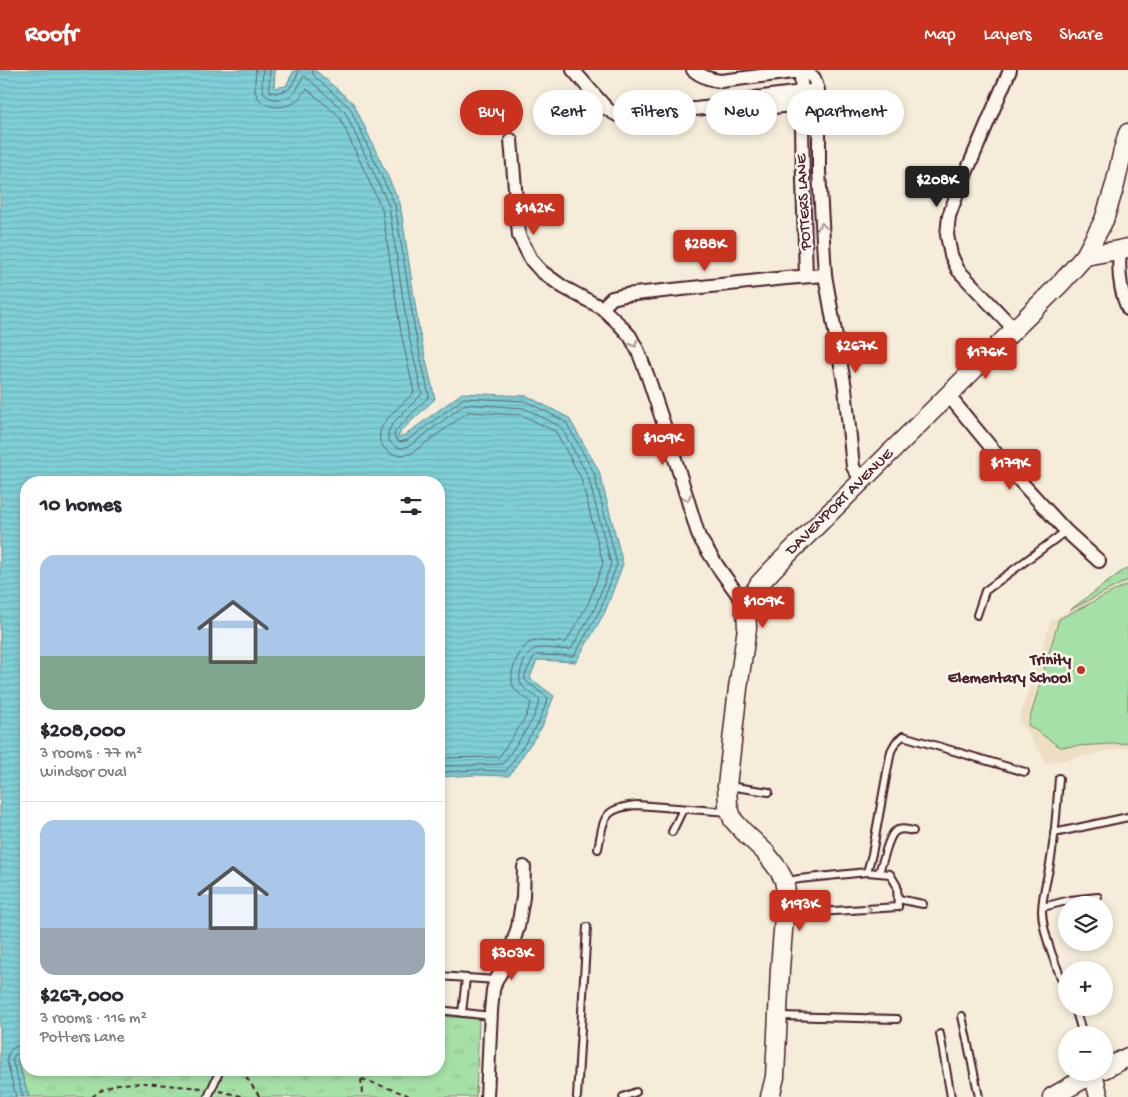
<!DOCTYPE html>
<meta charset="utf-8">
<style>
body{margin:0;font-family:"Gochi Hand",sans-serif;background:#f7f7f7;color:#2b2b33;height:100vh;display:flex;flex-direction:column;font-size:19px;white-space:nowrap}
*{box-sizing:border-box;margin:0}
p{font-size:16px;color:#7c7c81}
.icon{flex:none;width:28px;height:28px;fill:none;stroke:currentColor;stroke-width:2;stroke-linecap:round;stroke-linejoin:round}
.map{position:relative;flex:1;overflow:hidden}
.side{position:absolute;left:20px;top:406px;width:425px;height:600px;display:flex;flex-direction:column;background:#fff;border-radius:20px;box-shadow:0 2px 8px #0003}
.side>*{flex:none}
.hud{position:absolute;left:460px;top:20px;width:475px;height:45px;display:flex;gap:10px}
.buttons{position:absolute;left:1058px;top:826px;display:grid;gap:10px}
.buttons a{display:grid;place-items:center;width:55px;height:55px;border-radius:50%;background:#fff;box-shadow:0 2px 8px #0003;font-size:25px}
.price{position:absolute;translate:-50% -42px;padding:0 11px;border-radius:5px;background:#c8321e;color:#fff;font-size:16px;line-height:32px;filter:drop-shadow(0 1px 2px #0008)}
.price::after{content:'';position:absolute;left:50%;top:30px;width:15px;height:11px;margin-left:-8px;background:inherit;clip-path:polygon(0 0,100% 0,50% 100%)}
.price.selected{background:#222;color:#fff}
ul{padding:0;list-style:none}
li{display:grid;align-content:center;gap:10px;height:265px;padding:0 20px}
li+li{border-top:1px solid #e1e1e2}
li span{display:grid;place-items:center;height:155px;border-radius:15px;color:#555}
li>.icon{margin-inline-start:auto}
span .icon{width:90px;height:90px;fill:#fffc;stroke-width:1}
li b{font-size:21px}
h2{display:flex;justify-content:space-between;align-items:center;height:60px;padding:0 20px;font-size:21px}
.pill{padding:0 18px;border-radius:22px;background:#fff;box-shadow:0 2px 8px #0003;font-size:18px;line-height:45px}
.pill.selected{background:#c8321e;color:#fff}
header{display:flex;align-items:center;gap:30px;box-sizing:border-box;height:70px;padding:0 25px;background:#c8321e;color:#fff}
header strong{font-size:24px}
nav{display:flex;gap:28px;margin-inline-start:auto;font-size:18px}
.map>svg:first-child{display:block}
</style>
<header>
<strong>Roofr</strong>
<nav><a>Map</a><a>Layers</a><a>Share</a></nav>
</header>
<div class="map">
<svg width="1128" height="1027" viewBox="0 0 1128 1027">
<defs>
<pattern id="grass-tufts" width="24" height="20" patternUnits="userSpaceOnUse" patternTransform="scale(1.25)"><rect width="24" height="20" fill="#a5e1a7"/><path d="M3 7l-1-3M5 7V3M7 7l1-3M15 17l-1-3M17 17v-4M19 17l1-3" fill="none" stroke="#90c190"/></pattern>
<pattern id="wetland-marsh" width="20" height="14" patternUnits="userSpaceOnUse" patternTransform="scale(1.25)"><rect width="20" height="14" fill="#a5e1a7"/><path d="M1 5h8M5 5V1M11 12h8M15 12V8" fill="none" stroke="#90c190"/></pattern>
<pattern id="water-rules" width="6" height="5" patternUnits="userSpaceOnUse" patternTransform="scale(1.25)"><rect width="6" height="5" fill="#7ecfd6"/><path d="M0 2.5h6" fill="none" stroke="#6eb1b8"/></pattern>
</defs>
<rect width="100%" height="100%" fill="#f5ecda"/>
<filter id="ink" filterUnits="userSpaceOnUse"><feTurbulence type="fractalNoise" baseFrequency=".02" numOctaves="2"/><feDisplacementMap in="SourceGraphic" scale="10" xChannelSelector="R" yChannelSelector="G"/><feConvolveMatrix kernelMatrix="1 2 1 2 8 2 1 2 1" color-interpolation-filters="sRGB"/></filter>
<g filter="url(#ink)">
<path fill="#eedec4" d="M1128,510V677L1047,693L1019,650L1051,550Z"/>
<path fill="url(#grass-tufts)" stroke="#788069" d="M439,946L479,949L476,1027H29L17,988L26,985V1000H439Z"/>
<path fill="url(#wetland-marsh)" stroke="#788069" d="M1128,498V510L1070,540L1125,499Z"/>
<path fill="#a5e1a7" stroke="#788069" d="M1128,514V673L1060,677L1028,655L1059,549Z"/>
<path fill="url(#water-rules)" stroke="#698992" d="M0,0H275L274,18L286,16L294,0H315L354,34L400,133L419,260L435,329L401,361L398,367L405,365L462,323L527,326L569,348L599,401L623,494L605,542L576,592L537,590L530,608L554,626L542,657L509,706L475,705L439,707V412H26V985L17,989L29,1027H0Z"/>
<g fill="none" stroke-linecap="round" stroke-linejoin="round">
<path stroke="#5f656f" stroke-width="1" d="M256,0C256,6 254,13 255,20C258,38 280,40 294,33C300,29 302,23 307,19L339,46L382,139L401,263L414,322C404,336 364,358 386,380C394,387 403,385 412,383L468,342L522,345L556,362L581,408L603,493L588,534L566,572C555,573 542,569 531,572C519,577 508,604 513,616C516,623 524,627 530,631L531,634L525,648L499,687L439,688
M263,0C263,6 261,14 263,20C266,32 285,31 293,24C298,20 300,12 303,7L305,6L345,42L389,136L408,262L422,324L393,353L389,360L388,364V369L391,373L394,376L402,378L411,375L465,334L524,338L561,357L588,406L611,494L595,538L571,579C559,581 546,576 535,579C526,582 516,606 521,614C524,620 534,625 539,629L540,631L532,651L503,694L439,696
M270,0L269,17L271,22L276,23L289,19L298,4V0
M312,0L314,6L350,38L395,135L415,261L429,326L398,358L394,364L395,368L400,372L408,370L464,328L525,331L566,352L594,403L617,494L600,540L574,586H572L537,585L533,588L525,605V609L527,612L547,627L548,629L538,654L507,700L505,701L475,700L439,702
M16,1027L7,992C6,980 15,975 26,974
M23,1027L12,989L16,984L26,981"/>
<defs>
<path id="lane" d="M977,545L985,521L1066,461
M1059,708C1057,733 1056,757 1052,781C1050,802 1042,821 1042,842C1043,864 1057,899 1066,919
M728,716L769,722
M672,762L683,739
M1054,763L1128,747
M598,779C604,749 602,738 637,735L729,742
M867,802L872,784L886,707L891,681L896,672L903,666L1025,702
M879,803C881,795 884,788 886,780C891,764 894,755 913,761
M785,812L799,809L867,802L890,804L897,816L898,837L786,844
M898,829L923,834
M1043,837L1070,830L1098,827
M439,906L496,910
M1075,938L1083,965
M439,940L491,946
M462,943L466,908
M780,946L897,949
M962,946L979,1027
M940,964L951,1027
M208,1027L220,1000
M577,1027L587,857
M623,1027L636,1022"/>
<path id="street" d="M573,0L607,39L617,45L630,46L741,34L755,28L818,20
M693,0C702,7 710,10 721,11L801,1L808,3L814,8L818,20L819,42V101L825,205L845,318L853,397L862,411
M1010,0L957,124L949,146L947,165L951,185L958,200L1014,259
M801,1L803,110L806,206
M741,34L755,39L810,33
M511,70L519,166L532,191L541,201L563,217L602,238L618,253L630,266L638,281L648,307L672,379L699,467L718,497L746,536
M1120,180C1118,200 1120,221 1128,239
M602,238L612,228L625,225L786,208L825,205
M948,325L1008,398L1066,461L1099,491
M487,1027L491,941L493,920L496,910L506,894L518,857L523,827L524,797"/>
<g id="secondary">
<path d="M1085,186L1113,181L1128,178"/>
<path d="M1104,999L1128,987"/>
<path d="M1093,1004L1099,1027"/>
<path id="s1" d="M770,1027L775,1007L780,899L786,822L784,810L778,799L765,782L744,762L733,750L728,735L727,716L738,618L747,558L746,536L759,514L773,499L1061,213L1085,186L1104,150L1115,115L1123,80L1128,63"/>
<path d="M1052,1027L1096,1002"/>
</g>
</defs>
<use href="#lane" stroke="#4a1f2b" stroke-width="10"/>
<use href="#street" stroke="#4a1f2b" stroke-width="16"/>
<use href="#secondary" stroke="#4a1f2b" stroke-width="21"/>
<path stroke="#4a1f2b" stroke-width="2" stroke-dasharray="5 4" stroke-linecap="butt" d="M241,1000L260,1027
M361,1000L362,1027
M362,1009L405,1024L411,1027
M219,1021L246,1027
M92,1027L100,1021L118,1014L144,1013L202,1018"/>
<use href="#lane" stroke="#fbf7ec" stroke-width="6"/>
<use href="#street" stroke="#fbf7ec" stroke-width="12"/>
<use href="#secondary" stroke="#fbf7ec" stroke-width="18"/>
</g>
<defs><path id="oneway-chevron" d="M-2-3.5L2.5 0L-2 3.5" fill="none" stroke-width="1.6" stroke-linecap="round" stroke-linejoin="round" transform="scale(1.25)"/></defs>
<g stroke="#ab9695">
<use href="#oneway-chevron" transform="translate(822 156) rotate(-94)"/>
<use href="#oneway-chevron" transform="translate(634 274) rotate(63)"/>
<use href="#oneway-chevron" transform="translate(687 428) rotate(73)"/>
<use href="#oneway-chevron" transform="translate(868 839) rotate(-3)"/>
</g>
</g>
<circle fill="#c8321e" stroke="#fbf7ec" stroke-width="2" cx="1081" cy="600" r="5"/>
<g text-anchor="middle" dominant-baseline="central" stroke-width="5" stroke-linejoin="round" paint-order="stroke">
<g font-size="16" fill="#4a1f2b" stroke="#fbf7ec">
<text transform="translate(805 132) rotate(-93)">POTTERS LANE</text>
<text stroke="none"><textPath href="#s1" startOffset="654">DAVENPORT AVENUE</textPath></text>
</g>
<g font-size="16" font-weight="bold" fill="#4a1f2b" stroke="#fbf7ec" text-anchor="end">
<text x="1071" y="591">Trinity<tspan x="1071" dy="18">Elementary School</tspan></text>
</g>
</g>
</svg>
<div class="buttons">
<a><svg class="icon" aria-label="layers" viewBox="0 0 24 24"><path d="M12 4l9 5-9 5-9-5zM3 14l9 5 9-5"/></svg></a>
<a>+</a>
<a>−</a>
</div>
<b class="price selected" style="left:937px;top:138px">$208K</b>
<b class="price" style="left:534px;top:166px">$142K</b>
<b class="price" style="left:705px;top:202px">$288K</b>
<b class="price" style="left:856px;top:304px">$267K</b>
<b class="price" style="left:986px;top:310px">$176K</b>
<b class="price" style="left:663px;top:396px">$109K</b>
<b class="price" style="left:1010px;top:421px">$179K</b>
<b class="price" style="left:763px;top:559px">$109K</b>
<b class="price" style="left:800px;top:862px">$193K</b>
<b class="price" style="left:512px;top:911px">$303K</b>
<div class="hud">
<a class="pill selected">Buy</a>
<a class="pill">Rent</a>
<a class="pill">Filters</a>
<a class="pill">New</a>
<a class="pill">Apartment</a>
</div>
<section class="side">
<h2>10 homes<svg class="icon" aria-label="filters" viewBox="0 0 24 24"><path d="M4 7h16M4 17h16"/><circle cx="9" cy="7" r="2"/><circle cx="15" cy="17" r="2"/></svg></h2>
<ul>
<li><span style="background:linear-gradient(#a9c7e8 65%,#7fa58c 0)"><svg class="icon" aria-label="home" viewBox="0 0 24 24"><path d="M3 11l9-7 9 7M6 9v11h12V9"/></svg></span><div><b>$208,000</b><p>3 rooms · 77 m²</p><p>Windsor Oval</p></div></li>
<li><span style="background:linear-gradient(#a9c7e8 70%,#9aa5b1 0)"><svg class="icon" aria-label="home" viewBox="0 0 24 24"><path d="M3 11l9-7 9 7M6 9v11h12V9"/></svg></span><div><b>$267,000</b><p>3 rooms · 116 m²</p><p>Potters Lane</p></div></li>
</ul>
</section>
</div>
